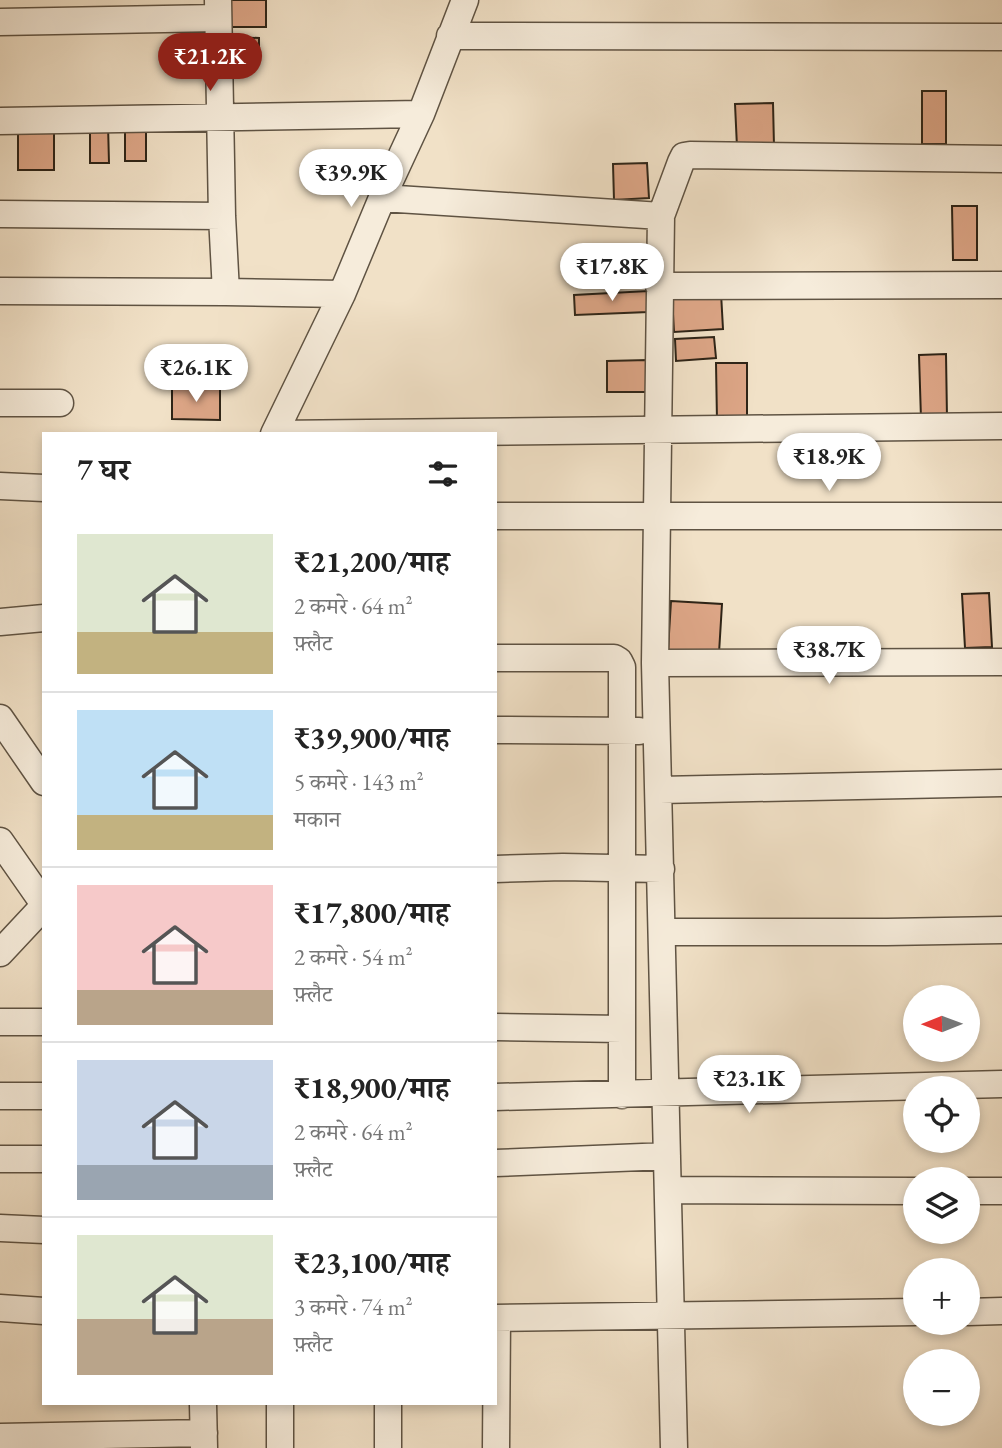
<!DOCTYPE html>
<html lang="hi">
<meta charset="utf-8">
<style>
body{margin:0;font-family:"EB Garamond","Noto Serif Devanagari",serif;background:#f6f6f6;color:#222;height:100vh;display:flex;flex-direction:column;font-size:26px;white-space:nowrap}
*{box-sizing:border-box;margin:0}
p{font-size:23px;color:#767676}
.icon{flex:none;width:38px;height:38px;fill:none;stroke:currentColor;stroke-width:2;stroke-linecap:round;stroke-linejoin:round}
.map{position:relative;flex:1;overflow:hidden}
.details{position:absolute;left:42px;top:432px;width:455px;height:973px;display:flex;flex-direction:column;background:#fff;border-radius:0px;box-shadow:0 4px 10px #0003}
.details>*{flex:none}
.needle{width:46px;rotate:269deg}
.buttons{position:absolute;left:903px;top:985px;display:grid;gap:14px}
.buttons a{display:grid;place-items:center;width:77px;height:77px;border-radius:50%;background:#fff;box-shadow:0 4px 10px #0003;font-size:35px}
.price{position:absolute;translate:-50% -60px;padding:0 16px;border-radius:24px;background:#fff;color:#222;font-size:23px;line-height:46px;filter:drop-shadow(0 2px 4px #0008)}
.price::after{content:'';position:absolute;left:50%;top:42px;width:21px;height:16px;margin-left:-10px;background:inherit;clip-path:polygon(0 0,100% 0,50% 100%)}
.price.current{background:#8f2418;color:#fff}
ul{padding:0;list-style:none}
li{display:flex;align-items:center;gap:21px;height:175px;padding:0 35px}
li+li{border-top:2px solid #e0e0e0}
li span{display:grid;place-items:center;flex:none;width:196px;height:140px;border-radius:0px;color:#555}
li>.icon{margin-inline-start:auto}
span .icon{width:84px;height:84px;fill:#fffc;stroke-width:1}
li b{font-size:30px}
h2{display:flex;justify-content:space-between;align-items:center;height:84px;padding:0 35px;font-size:30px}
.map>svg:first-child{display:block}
</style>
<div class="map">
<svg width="1002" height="1448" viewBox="0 0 1002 1448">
<rect width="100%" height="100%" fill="#f1e1c7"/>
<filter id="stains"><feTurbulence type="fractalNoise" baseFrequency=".00286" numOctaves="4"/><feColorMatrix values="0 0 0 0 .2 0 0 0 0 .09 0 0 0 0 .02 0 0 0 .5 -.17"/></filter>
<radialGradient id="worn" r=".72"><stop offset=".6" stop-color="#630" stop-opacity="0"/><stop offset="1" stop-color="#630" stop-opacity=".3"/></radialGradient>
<path fill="#dda687" stroke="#2e2417" stroke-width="2" d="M224,0H266V27H224Z
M230,37L259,38V62L230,61Z
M922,91H946V144H922Z
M773,103L774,146L737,147L735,104Z
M108,124L109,163H90V125Z
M125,124H146V161H125Z
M18,129L54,130V170H18Z
M647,163L649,198L614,200L613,164Z
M952,206H977V260H953Z
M648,291V312L575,315L574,295Z
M721,293L723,329L674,332L672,296Z
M714,337L716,358L676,361L675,339Z
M946,354L947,418L921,419L919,355Z
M648,360L649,392H607V361Z
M716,363H747V421H717Z
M172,388L220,389V420L172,419Z
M989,593L992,647L965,648L962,594Z
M671,601L722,604L719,653L668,650Z"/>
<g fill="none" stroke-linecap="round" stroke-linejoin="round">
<defs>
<path id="street" d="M465,0L421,114L382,198L342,294L274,434L1002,426
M0,22L218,18
M450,36L1002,37
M0,121L421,114
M382,198L661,216L655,663L674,1448
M0,214L222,216
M661,216L681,162L684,156L690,155L1002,159
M659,286L1002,285
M0,291L226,292L222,216L218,0
M226,292L342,294
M0,403H60
M0,486L44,488
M495,516H1002
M0,622L44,618
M495,658H614L619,661L622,667V1095
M655,663L1002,662
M0,718L44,782
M495,730L639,731
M660,790L1002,783
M0,841L44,904
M495,869L563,867L661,869
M662,932H887L1002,930
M0,953L44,906
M0,1022H44
M495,1027L622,1029
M0,1096H44
M495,1097L1002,1084
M0,1159H44
M495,1163L667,1156
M668,1190L915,1191
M968,1191H1002
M0,1228L44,1230
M0,1308L44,1311
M968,1312L1002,1311
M495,1318L915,1312
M203,1404L204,1448
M280,1404V1448
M388,1404V1448
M0,1437L204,1433
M496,1448L497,1318"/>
</defs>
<use href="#street" stroke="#5f5343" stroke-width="29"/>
<use href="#street" stroke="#f6ecdb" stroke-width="26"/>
</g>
<rect width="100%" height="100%" filter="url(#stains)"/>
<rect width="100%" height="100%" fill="url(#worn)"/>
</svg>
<div class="buttons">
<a><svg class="needle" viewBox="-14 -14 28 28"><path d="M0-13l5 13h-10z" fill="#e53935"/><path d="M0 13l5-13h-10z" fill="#767676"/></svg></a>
<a><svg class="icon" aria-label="locate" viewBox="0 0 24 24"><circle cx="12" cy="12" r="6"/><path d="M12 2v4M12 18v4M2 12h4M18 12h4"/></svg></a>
<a><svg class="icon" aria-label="layers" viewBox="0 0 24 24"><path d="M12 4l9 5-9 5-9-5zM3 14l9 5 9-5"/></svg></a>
<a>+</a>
<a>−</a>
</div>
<b class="price current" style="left:210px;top:93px">₹21.2K</b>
<b class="price" style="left:351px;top:209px">₹39.9K</b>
<b class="price" style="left:612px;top:303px">₹17.8K</b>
<b class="price" style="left:196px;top:404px">₹26.1K</b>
<b class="price" style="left:829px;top:493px">₹18.9K</b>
<b class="price" style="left:829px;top:686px">₹38.7K</b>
<b class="price" style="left:749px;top:1115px">₹23.1K</b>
<section class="details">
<h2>7 घर<svg class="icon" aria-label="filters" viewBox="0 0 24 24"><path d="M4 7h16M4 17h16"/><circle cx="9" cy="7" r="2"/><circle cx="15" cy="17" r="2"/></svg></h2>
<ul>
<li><span style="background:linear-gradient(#dfe7d0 70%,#c2b280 0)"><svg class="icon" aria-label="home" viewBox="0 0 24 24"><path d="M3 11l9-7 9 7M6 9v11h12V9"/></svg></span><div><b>₹21,200/माह</b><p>2 कमरे · 64 m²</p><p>फ़्लैट</p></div></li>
<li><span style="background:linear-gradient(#bfe0f5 75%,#c2b280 0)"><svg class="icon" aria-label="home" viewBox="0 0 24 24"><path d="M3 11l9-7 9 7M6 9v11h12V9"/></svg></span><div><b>₹39,900/माह</b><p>5 कमरे · 143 m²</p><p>मकान</p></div></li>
<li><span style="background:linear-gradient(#f6c9c9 75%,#b9a48a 0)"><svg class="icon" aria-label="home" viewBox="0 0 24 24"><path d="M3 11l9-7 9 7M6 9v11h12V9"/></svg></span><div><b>₹17,800/माह</b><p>2 कमरे · 54 m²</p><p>फ़्लैट</p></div></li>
<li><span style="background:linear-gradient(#c9d6e8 75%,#9aa5b1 0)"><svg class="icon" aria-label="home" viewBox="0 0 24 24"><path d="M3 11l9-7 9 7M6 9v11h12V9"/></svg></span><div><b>₹18,900/माह</b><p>2 कमरे · 64 m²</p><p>फ़्लैट</p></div></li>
<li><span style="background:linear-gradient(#dfe7d0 60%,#b9a48a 0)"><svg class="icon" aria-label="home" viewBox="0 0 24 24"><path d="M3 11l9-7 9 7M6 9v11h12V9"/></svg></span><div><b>₹23,100/माह</b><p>3 कमरे · 74 m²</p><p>फ़्लैट</p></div></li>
</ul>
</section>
</div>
